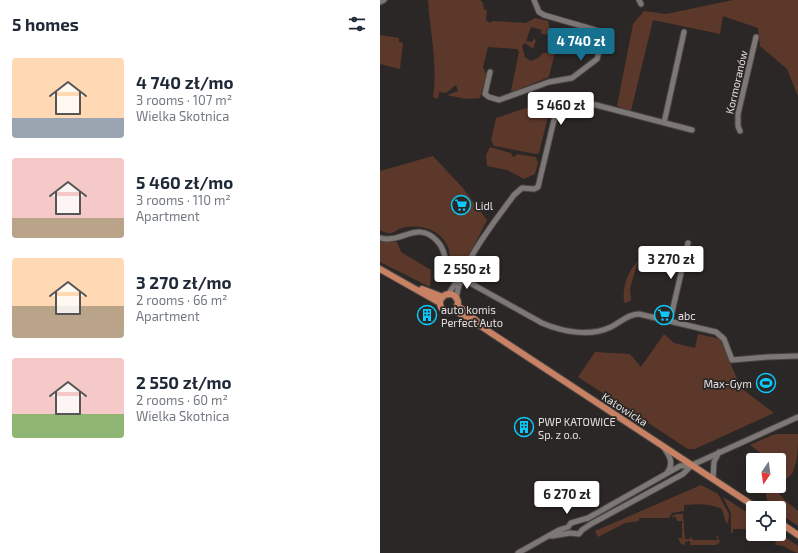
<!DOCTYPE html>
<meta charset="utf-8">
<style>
body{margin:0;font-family:"Exo 2",sans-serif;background:#f6f6f7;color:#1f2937;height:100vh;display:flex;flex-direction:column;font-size:15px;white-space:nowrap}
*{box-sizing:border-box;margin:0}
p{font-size:13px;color:#747a83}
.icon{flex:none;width:22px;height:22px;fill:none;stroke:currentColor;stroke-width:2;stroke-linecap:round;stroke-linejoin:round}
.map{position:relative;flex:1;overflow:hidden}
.panel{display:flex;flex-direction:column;background:#fff;width:380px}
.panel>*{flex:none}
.needle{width:26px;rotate:193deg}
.fabs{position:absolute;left:366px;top:453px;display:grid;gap:8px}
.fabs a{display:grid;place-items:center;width:40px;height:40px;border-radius:4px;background:#fff;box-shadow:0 4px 16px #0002;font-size:20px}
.price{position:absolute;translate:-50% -34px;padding:0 9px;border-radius:4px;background:#fff;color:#222;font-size:13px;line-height:26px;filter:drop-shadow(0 1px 2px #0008)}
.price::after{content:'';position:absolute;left:50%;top:24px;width:12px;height:9px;margin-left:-6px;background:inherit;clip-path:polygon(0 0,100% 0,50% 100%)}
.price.current{background:#15718f;color:#fff}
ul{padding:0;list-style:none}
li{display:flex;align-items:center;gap:12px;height:100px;padding:0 12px}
li span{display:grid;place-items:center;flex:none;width:112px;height:80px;border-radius:4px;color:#555}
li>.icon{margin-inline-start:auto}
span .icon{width:48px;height:48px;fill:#fffc;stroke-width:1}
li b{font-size:17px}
h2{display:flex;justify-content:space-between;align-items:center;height:48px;padding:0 12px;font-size:17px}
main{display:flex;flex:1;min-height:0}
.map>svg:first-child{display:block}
</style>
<main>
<section class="panel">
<h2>5 homes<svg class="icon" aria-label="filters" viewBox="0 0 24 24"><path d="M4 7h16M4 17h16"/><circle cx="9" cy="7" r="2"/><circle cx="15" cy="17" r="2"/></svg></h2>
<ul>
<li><span style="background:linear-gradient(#ffd9b3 75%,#9aa5b1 0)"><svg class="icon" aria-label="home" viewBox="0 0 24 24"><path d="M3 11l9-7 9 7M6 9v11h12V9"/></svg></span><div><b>4 740 zł/mo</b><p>3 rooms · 107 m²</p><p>Wielka Skotnica</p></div></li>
<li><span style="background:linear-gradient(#f6c9c9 75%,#b9a48a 0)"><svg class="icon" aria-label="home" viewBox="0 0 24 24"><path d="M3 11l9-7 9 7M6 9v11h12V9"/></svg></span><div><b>5 460 zł/mo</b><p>3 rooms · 110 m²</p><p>Apartment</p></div></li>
<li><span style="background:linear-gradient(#ffd9b3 60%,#b9a48a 0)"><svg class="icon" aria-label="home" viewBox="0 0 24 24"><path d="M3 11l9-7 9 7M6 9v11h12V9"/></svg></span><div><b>3 270 zł/mo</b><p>2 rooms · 66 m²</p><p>Apartment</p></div></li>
<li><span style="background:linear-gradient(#f6c9c9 70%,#8fb573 0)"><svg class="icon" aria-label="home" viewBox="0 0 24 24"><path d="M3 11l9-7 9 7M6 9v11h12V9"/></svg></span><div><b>2 550 zł/mo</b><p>2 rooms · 60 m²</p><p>Wielka Skotnica</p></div></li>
</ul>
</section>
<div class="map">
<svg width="418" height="553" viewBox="0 0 418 553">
<rect width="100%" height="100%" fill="#2b2726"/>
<path fill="#5c382a" d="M48,0H100L103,3L104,10H107L106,20L110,23L112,21L146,23L155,18L168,21L171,35L161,34L162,30L151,27L146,41L152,42L154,39L156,40L153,49L145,43L142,46L145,57L151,61L158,58L163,53L175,52L169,77L132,92L131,91L139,52L137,49L108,47L103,67L106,74L100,98L86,99L67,95L78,91L76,85L66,93L59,92L58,99L53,97C58,64 50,33 48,0Z
M353,0H418V96L407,69L380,46L378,28L343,16L340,34L273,20L251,111L237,106L253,24L264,11L286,14Z
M0,35L19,38V42L23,43L20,69L0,64Z
M146,108L167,110L169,113L159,153L156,154L114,146L111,140L116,118Z
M110,147L131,153L132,156L134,157L137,154L156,157L158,163L155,174L144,179L127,170L107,166L106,155Z
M53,156L82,187L107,220L83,268L71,263C70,258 70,250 67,245C59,229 42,225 26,227C13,229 15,238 0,230V171Z
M0,242H17L21,252L51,270L50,287L0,262Z
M258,261L250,288L251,300L246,303L244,302C242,288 248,270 258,261Z
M284,334L294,343L315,348L318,334L340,339L361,388L394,413L315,449H308L198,377L215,352L250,354L261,367Z
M395,434H418C418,447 418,460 413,472C411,477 405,478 401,482C391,494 411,504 418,511V526L399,513V508C385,508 386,497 386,486H399V460H384L382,454L370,445Z
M321,485L338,494L349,514L348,523H346L342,509C327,503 320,504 304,505V511L292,513L289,518H259V521L245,523L218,537L215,531Z
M343,497L373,516V529H353V533H351V513Z
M296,514H303L305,539H310V536L313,540H338L336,536H338L340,542L336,545H310V541L305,542V545L301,544L298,538H302V521H297L296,517H291Z
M399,533L418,546V553C410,552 407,545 395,545L396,541L385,534Z"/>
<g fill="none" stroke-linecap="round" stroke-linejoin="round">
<defs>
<path id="minor" d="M259,0L261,4
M0,2L4,0
M110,72L105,94L109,97L119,100L169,82L192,78L217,59L223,37L219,31L164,15L159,12L154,0
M284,123L304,32
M360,131L358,126V114L376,37
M0,238C22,244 38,219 58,242C67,251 63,264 72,273L162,323C183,332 210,337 231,327C241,322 248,314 259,314L336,332L344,339L352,360L387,357L418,356
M68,295L75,284L81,279
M76,299C81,262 113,224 134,195L142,188L154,189L158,187L179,99L185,98L216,105L312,130
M290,321L308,243
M284,448C290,456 294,464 287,473
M333,479L334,462L339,452
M172,536L190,533L199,534L202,530L211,524L303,474L312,465
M138,553L179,530L188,527L191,523L208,518L300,466L312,465L418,417"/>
<path id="major" d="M0,269L60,303
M42,289L63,297
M60 303a9 9 0 1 1 18 0a9 9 0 1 1-18 0Z
M77,305L97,321
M74,310L102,327L377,508
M399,522L418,535"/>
</defs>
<use href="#minor" stroke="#494645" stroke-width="7"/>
<use href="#major" stroke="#494645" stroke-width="8"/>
<use href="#minor" stroke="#7d7876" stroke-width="5"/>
<use href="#major" stroke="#c98163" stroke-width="6"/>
</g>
<defs>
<symbol id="supermarket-ring" viewBox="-11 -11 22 22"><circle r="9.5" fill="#2b2726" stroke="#09cafa" stroke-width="1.5"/><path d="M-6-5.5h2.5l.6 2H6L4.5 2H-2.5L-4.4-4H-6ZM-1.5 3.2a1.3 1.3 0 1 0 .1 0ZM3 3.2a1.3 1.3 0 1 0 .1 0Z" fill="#09cafa"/></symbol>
<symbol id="building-ring" viewBox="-11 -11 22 22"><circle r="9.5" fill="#2b2726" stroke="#09cafa" stroke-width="1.5"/><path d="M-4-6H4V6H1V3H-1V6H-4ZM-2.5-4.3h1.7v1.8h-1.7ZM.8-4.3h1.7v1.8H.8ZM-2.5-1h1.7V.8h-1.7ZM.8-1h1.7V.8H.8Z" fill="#09cafa"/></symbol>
<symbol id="stadium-ring" viewBox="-11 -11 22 22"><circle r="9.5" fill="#2b2726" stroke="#09cafa" stroke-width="1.5"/><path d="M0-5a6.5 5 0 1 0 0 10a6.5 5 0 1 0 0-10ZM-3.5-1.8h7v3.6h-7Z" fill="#09cafa"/></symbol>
</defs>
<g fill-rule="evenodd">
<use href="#supermarket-ring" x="70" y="194" width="22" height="22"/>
<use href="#building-ring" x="36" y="304" width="22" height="22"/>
<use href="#supermarket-ring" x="273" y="304" width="22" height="22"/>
<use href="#stadium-ring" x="375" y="372" width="22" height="22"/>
<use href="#building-ring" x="133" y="416" width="22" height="22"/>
</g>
<g text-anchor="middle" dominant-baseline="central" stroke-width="3.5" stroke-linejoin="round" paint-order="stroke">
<g font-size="11" fill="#e1dedd" stroke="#2b2726">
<text transform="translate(356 82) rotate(-77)">Kormoranów</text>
<text transform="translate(245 409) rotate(33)">Katowicka</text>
</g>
<g font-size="11" fill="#e1dedd" stroke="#2b2726" text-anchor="start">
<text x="95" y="205">Lidl</text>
<text x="61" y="309">auto komis<tspan x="61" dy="13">Perfect Auto</tspan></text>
<text x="298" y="315">abc</text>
<text x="372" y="383" text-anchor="end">Max-Gym</text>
<text x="158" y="421">PWP KATOWICE<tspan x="158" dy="13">Sp. z o.o.</tspan></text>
</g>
</g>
</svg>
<div class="fabs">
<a><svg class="needle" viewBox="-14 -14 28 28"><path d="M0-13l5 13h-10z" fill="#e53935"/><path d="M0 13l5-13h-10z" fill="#747a83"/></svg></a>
<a><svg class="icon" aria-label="locate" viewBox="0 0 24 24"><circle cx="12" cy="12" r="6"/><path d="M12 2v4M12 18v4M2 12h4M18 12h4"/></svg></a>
</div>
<b class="price current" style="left:201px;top:62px">4 740 zł</b>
<b class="price" style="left:181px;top:126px">5 460 zł</b>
<b class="price" style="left:291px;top:280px">3 270 zł</b>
<b class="price" style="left:87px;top:290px">2 550 zł</b>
<b class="price" style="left:187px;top:515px">6 270 zł</b>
</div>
</main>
